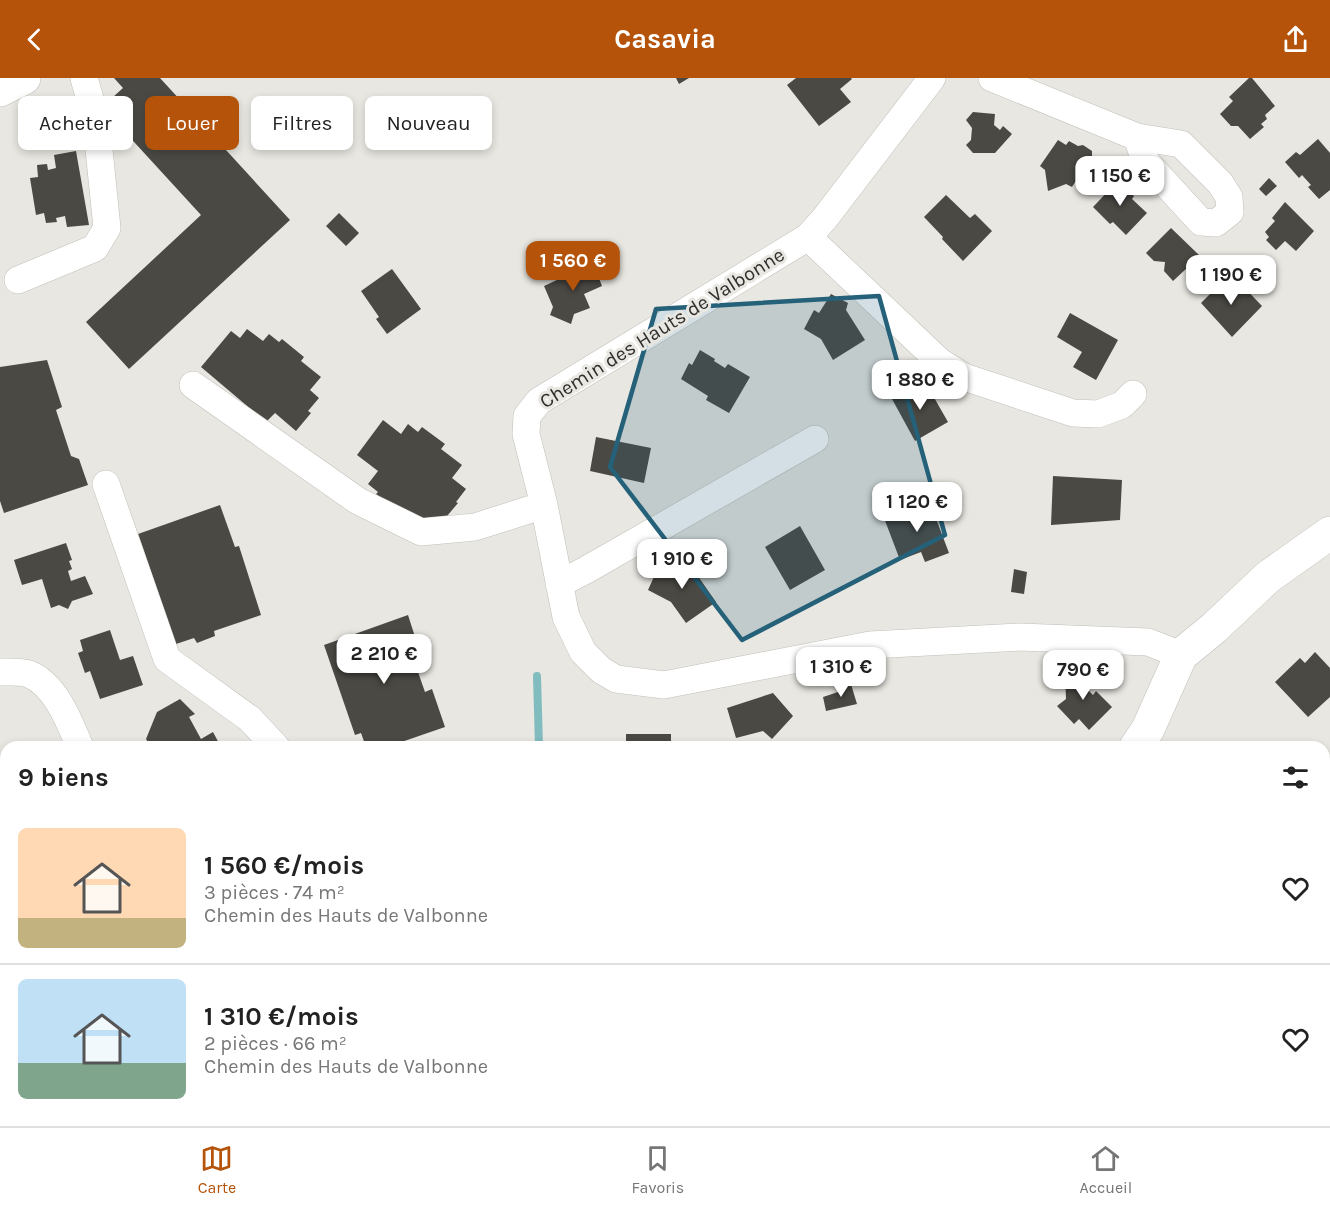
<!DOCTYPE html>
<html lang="fr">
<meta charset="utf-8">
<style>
body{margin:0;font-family:Karla,sans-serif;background:#f6f6f6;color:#222;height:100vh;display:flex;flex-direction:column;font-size:22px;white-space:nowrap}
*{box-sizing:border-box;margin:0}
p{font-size:20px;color:#767676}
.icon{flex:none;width:33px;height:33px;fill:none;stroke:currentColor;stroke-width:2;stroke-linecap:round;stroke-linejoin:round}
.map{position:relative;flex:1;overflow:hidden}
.panel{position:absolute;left:0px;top:663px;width:1330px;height:386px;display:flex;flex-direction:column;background:#fff;border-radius:18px 18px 0 0;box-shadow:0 3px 9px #0003}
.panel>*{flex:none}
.top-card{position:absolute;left:18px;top:18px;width:600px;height:54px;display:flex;gap:12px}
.price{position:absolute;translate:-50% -51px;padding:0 14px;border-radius:12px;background:#fff;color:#222;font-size:20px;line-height:39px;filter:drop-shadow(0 2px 3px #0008)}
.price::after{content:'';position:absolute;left:50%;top:36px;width:18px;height:14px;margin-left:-9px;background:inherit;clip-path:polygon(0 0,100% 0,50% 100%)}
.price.active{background:#b45309;color:#fff}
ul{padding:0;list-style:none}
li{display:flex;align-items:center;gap:18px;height:150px;padding:0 18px}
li+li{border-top:2px solid #e0e0e0}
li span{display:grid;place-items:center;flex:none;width:168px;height:120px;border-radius:9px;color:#555}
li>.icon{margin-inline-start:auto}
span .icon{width:72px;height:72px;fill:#fffc;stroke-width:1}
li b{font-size:26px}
h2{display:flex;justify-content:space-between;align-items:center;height:72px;padding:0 18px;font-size:26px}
.chip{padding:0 21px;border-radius:9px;background:#fff;box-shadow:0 3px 9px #0003;font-size:21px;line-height:54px}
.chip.active{background:#b45309;color:#fff}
header{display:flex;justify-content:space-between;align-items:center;height:78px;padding:0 18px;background:#b45309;color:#fff;font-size:27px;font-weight:700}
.menu{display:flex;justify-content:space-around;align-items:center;height:84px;border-top:2px solid #e0e0e0;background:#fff;font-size:16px;color:#767676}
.menu a{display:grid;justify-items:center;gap:3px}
.menu .active{color:#b45309}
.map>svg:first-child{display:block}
</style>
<header><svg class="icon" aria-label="back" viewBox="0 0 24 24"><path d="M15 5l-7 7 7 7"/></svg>Casavia<svg class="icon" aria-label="share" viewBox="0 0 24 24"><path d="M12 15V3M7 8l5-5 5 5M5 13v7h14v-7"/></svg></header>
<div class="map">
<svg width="1330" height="1048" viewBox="0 0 1330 1048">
<rect width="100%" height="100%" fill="#e9e7e1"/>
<path fill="#e0dbcf" d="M1325,1027L1330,1033V1048H1254L1269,1043L1324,1042Z"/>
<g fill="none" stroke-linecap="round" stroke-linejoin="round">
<path stroke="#81bcbf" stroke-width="8" d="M537,598L539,669
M1324,905L1330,899
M548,1042V1048
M1142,1048L1152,1042"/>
</g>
<path fill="#4b4944" d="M114,0H160L290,142L129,291L86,244L201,137L102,29L123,10Z
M676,0H689L679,6Z
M796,0H851L852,1L840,11L851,24L819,48L787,7Z
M1249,0H1252L1275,28L1265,37L1267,41L1261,46L1264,49L1250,61L1238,48H1231L1220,36L1233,23L1229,19Z
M973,34L995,36L994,47L1000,52L1003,48L1012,56L995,75H973L966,67L971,62L972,50L966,42Z
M1318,61L1330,75V112L1319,121L1308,109L1311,107L1302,97L1299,100L1285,84L1296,74L1300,77Z
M1058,62L1066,67L1069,63L1078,68L1083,67L1092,73V78L1072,109L1066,106L1048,113L1045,92L1040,88Z
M76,73L89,147L67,149L65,138L56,140L57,144L46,145L44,135L36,137L30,100L38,99L37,87L47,86L48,92L56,90L54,77Z
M1112,98L1134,118L1132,121L1147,135L1126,157L1113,144L1110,146L1093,129L1112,109L1106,104Z
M1269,100L1277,108L1266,118L1259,111Z
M946,117L970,140L975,136L992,153L963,183L942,161L943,159L924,139Z
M1285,124L1314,153L1296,173L1285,163L1276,172L1266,162L1269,159L1265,154L1275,143L1272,140Z
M339,135L359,155L346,168L326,148Z
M1171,150L1199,177L1192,192L1187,190L1173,203L1164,193L1165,184L1154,183L1146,175Z
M592,182L602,208L584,216L590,230L574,236L571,246L550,237L553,229L544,208L570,196L569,192Z
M392,191L421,231L387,256L376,241L379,239L361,213Z
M1225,201L1233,210L1239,204L1262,228L1232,259L1201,225Z
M831,216L848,225L846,232L865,262L833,282L821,261L804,251L814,232L819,235Z
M1070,235L1118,262L1096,302L1073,289L1082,274L1057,259Z
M247,251L263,263L269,256L279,264L282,261L304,279L301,283L321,299L310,312L319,320L308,333L311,335L296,353L275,335L266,344L201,289L231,253L240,260Z
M700,272L715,281L714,283L725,290L728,286L750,299L729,335L706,322L708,318L681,301L689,285L692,287Z
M47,282L62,329L56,332L71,378L79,381L88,407L4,435L0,423V289Z
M924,302L948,344L915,363L892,321Z
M383,342L401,356L408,346L418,354L422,349L445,366L441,371L462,387L452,400L466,411L456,424L458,425L437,450L399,434L376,416L378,414L368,406L378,393L357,377Z
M596,359L651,370L644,405L590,393Z
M1053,398L1122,402L1120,442L1051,447Z
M929,422L949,475L925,484L921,474L900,482L884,440Z
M220,427L235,469L239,468L261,537L214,553L215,558L197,565L194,560L176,566L138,456Z
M800,448L825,492L790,512L765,469Z
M66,465L72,482L69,483L72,491L68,493L71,503L85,498L93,516L72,523L68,531L59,527L51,530L42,501L22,507L14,482Z
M662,481L689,493L693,491L716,524L686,545L671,524L648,512Z
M1014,491L1027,494L1024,516L1011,514Z
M408,537L417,565L411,568L417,582H422L424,590L418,594L425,614L432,611L445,649L387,669H366L361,655L355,657L324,567Z
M110,552L120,582L133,578L143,607L100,621L90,593L85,595L78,575L83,573L80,562Z
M1315,574L1330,590V619L1308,639L1275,604L1300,580L1305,585Z
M1065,595H1087V611L1093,617L1096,613L1112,629L1089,652L1079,641L1074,646L1057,628L1066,621Z
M850,603L857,626L826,633L823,619L838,614L837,607Z
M773,615L793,638L772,661L763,653L736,660L727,630Z
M180,621L195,636L189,639L201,661L213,654L221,669H151L146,661L157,634Z
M626,656H671V669H626Z"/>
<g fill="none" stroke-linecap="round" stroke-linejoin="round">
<defs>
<path id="street" d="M932,0L825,140L808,159L539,323L527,338L526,356L544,427L566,539L583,574L601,592L616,601L664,607L870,567L1020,559L1148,564L1181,577
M992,0L1137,59L1181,66L1220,105L1229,119L1230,134L1216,145L1201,144L1145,83L1137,59
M808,159L939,283L964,299L1073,335L1098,336L1122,327L1133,316
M18,202L95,170L107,150L96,42L84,0
M193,307L358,423L421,454L475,449L544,427
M106,406L167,581L250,641L276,669
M559,506L586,492L815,361
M0,594C9,594 20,593 29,596C56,607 70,645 80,669"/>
<path id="secondary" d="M0,12L24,0
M1136,669L1148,651L1181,577L1214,550L1268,499L1330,455
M0,944L6,951
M73,1042L75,1048
M643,1048L653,1042"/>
</defs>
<use href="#street" stroke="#c1bfb9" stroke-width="28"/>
<use href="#secondary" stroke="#c1bfb9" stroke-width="34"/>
<path stroke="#878682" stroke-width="4" stroke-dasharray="4.5 4.5" stroke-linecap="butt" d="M0,893L6,891"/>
<use href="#street" stroke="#fff" stroke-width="27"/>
<use href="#secondary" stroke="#fff" stroke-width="33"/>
</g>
<path fill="#256179" fill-opacity="0.2" stroke="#256179" stroke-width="4.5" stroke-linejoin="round" d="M879,218L945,457L742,562L610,389L656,231Z"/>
<g text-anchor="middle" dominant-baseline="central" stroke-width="6" stroke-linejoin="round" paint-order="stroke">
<g font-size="20" fill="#2f2e2c" stroke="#e9e7e1">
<text transform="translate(662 250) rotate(-32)">Chemin des Hauts de Valbonne</text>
</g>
</g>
</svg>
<b class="price" style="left:1120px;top:129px">1 150 €</b>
<b class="price active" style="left:573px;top:214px">1 560 €</b>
<b class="price" style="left:1231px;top:228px">1 190 €</b>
<b class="price" style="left:920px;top:333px">1 880 €</b>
<b class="price" style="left:917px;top:455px">1 120 €</b>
<b class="price" style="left:682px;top:512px">1 910 €</b>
<b class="price" style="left:384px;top:607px">2 210 €</b>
<b class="price" style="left:841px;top:620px">1 310 €</b>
<b class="price" style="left:1083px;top:623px">790 €</b>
<div class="top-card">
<a class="chip">Acheter</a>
<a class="chip active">Louer</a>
<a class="chip">Filtres</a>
<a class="chip">Nouveau</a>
</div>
<section class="panel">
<h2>9 biens<svg class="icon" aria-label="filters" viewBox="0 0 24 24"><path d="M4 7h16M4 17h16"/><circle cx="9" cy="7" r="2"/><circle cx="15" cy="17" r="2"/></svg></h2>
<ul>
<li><span style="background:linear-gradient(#ffd9b3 75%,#c2b280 0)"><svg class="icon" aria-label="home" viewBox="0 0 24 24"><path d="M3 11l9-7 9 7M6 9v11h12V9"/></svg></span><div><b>1 560 €/mois</b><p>3 pièces · 74 m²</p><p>Chemin des Hauts de Valbonne</p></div><svg class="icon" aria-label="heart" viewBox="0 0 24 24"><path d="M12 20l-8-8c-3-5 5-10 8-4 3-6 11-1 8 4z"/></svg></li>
<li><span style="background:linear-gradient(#bfe0f5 70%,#7fa58c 0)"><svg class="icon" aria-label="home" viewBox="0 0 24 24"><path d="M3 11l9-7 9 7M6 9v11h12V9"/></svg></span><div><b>1 310 €/mois</b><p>2 pièces · 66 m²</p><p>Chemin des Hauts de Valbonne</p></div><svg class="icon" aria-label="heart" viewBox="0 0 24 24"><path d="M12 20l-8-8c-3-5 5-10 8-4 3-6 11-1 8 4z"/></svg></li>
</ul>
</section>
</div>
<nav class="menu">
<a class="active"><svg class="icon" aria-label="map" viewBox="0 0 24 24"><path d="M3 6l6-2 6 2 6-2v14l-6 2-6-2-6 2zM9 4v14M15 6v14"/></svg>Carte</a>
<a><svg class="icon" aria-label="saved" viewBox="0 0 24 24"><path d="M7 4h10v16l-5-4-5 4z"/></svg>Favoris</a>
<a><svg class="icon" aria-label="home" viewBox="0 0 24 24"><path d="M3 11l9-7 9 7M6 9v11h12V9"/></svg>Accueil</a>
</nav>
